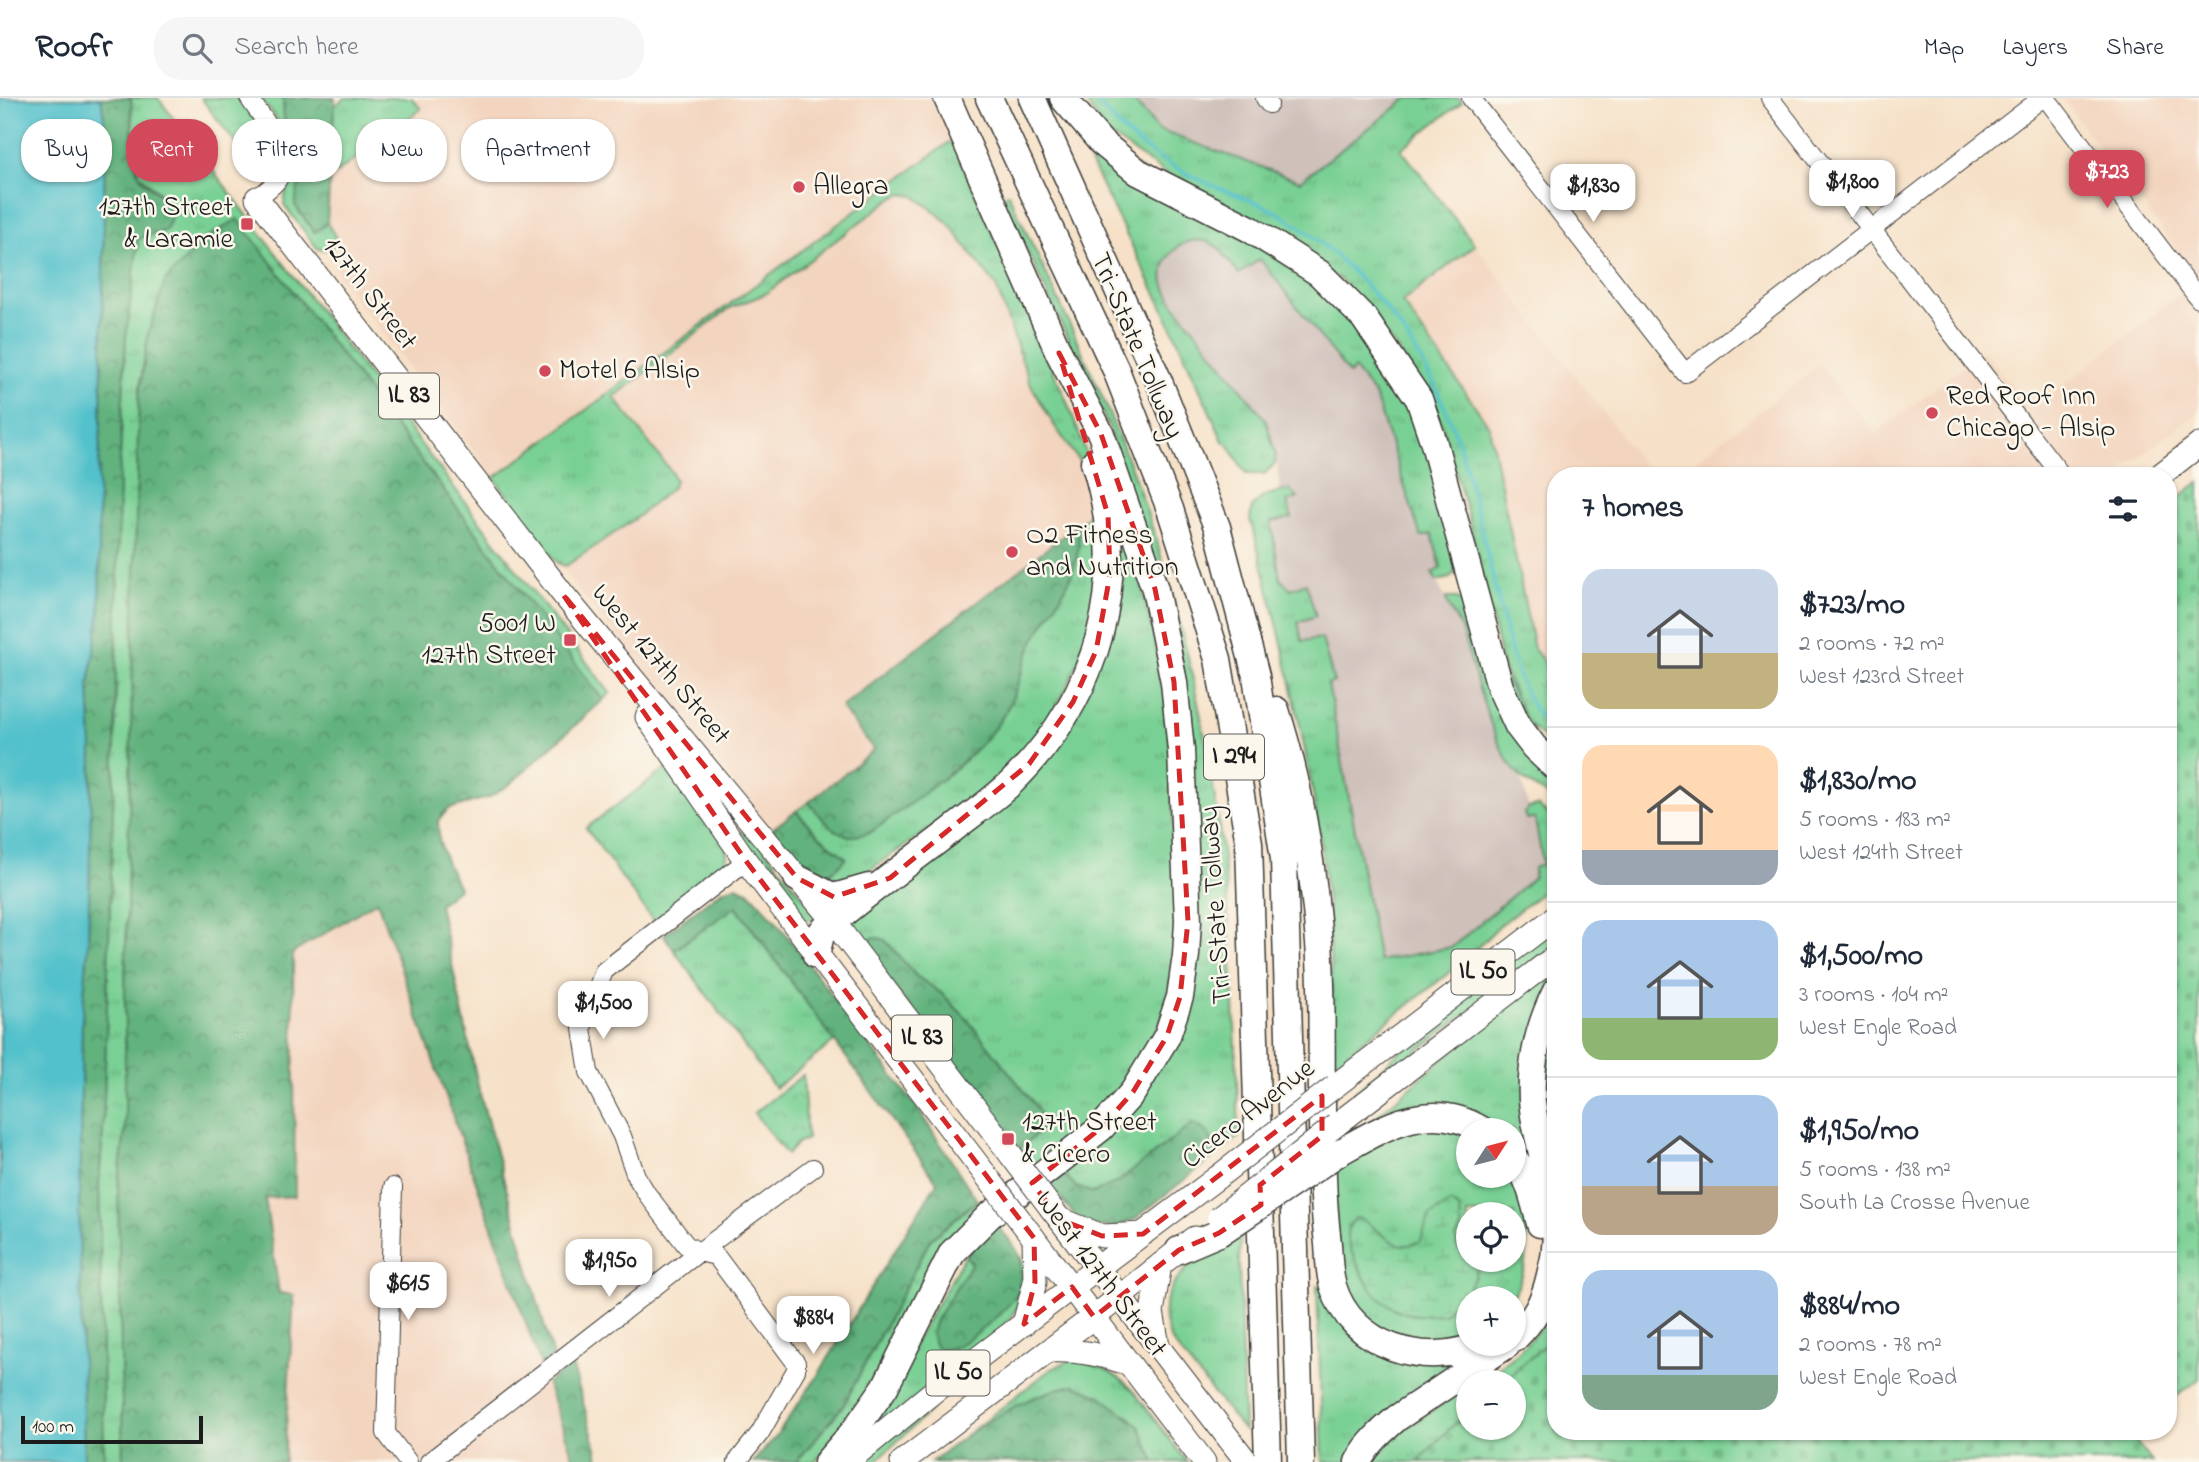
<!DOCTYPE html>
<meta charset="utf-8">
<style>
body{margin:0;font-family:"Indie Flower",sans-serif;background:#f6f6f7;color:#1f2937;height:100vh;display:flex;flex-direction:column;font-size:26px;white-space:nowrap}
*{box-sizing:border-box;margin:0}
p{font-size:23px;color:#747a83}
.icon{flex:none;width:38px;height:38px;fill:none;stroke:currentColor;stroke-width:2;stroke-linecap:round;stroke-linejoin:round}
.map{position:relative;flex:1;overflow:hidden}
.side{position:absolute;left:1547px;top:369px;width:630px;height:973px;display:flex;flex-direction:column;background:#fff;border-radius:28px;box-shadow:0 2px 5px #0004}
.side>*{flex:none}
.banner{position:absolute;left:21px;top:21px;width:665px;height:63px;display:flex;gap:14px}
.needle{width:46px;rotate:54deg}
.buttons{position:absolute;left:1456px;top:1020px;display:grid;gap:14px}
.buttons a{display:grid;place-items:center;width:70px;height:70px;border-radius:50%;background:#fff;box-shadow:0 2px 5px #0004;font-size:35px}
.scale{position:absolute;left:21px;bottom:18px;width:182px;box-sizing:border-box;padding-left:7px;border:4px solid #1c1c1c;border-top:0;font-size:19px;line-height:24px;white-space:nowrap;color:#1c1c1c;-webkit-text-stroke:5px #fbf7ec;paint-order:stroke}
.price{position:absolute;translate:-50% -60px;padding:0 16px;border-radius:14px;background:#fff;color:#222;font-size:23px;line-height:46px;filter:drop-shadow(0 2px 4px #0008)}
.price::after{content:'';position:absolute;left:50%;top:42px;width:21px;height:16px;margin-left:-10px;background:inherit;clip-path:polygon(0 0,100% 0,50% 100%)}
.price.active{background:#d1495b;color:#fff}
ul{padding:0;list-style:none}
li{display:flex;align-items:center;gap:21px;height:175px;padding:0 35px}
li+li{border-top:2px solid #e0e1e3}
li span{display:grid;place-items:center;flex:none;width:196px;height:140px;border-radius:21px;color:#555}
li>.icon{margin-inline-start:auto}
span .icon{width:84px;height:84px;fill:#fffc;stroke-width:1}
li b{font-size:30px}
h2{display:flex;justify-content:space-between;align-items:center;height:84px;padding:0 35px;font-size:30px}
.chip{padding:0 24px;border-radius:28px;background:#fff;box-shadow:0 2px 5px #0004;font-size:24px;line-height:63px}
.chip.active{background:#d1495b;color:#fff}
header{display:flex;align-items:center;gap:42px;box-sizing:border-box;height:98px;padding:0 35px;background:#fff;border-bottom:2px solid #e0e1e3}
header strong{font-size:33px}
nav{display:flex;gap:38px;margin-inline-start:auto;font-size:24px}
.search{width:490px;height:63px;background:#f6f6f7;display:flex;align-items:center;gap:18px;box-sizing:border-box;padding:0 24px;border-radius:28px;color:#747a83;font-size:26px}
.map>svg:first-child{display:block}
</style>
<header>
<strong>Roofr</strong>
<div class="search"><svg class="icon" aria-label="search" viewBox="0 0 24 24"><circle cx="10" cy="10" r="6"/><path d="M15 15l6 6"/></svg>Search here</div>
<nav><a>Map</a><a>Layers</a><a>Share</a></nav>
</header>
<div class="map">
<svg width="2199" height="1364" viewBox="0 0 2199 1364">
<defs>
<pattern id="grass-tufts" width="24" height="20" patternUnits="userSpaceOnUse" patternTransform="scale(1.75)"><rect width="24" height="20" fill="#79d094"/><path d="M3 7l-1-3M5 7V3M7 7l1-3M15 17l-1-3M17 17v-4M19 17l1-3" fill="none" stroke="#68b27f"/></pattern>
<pattern id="forest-crowns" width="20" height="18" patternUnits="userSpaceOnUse" patternTransform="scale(1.75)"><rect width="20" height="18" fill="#62b27e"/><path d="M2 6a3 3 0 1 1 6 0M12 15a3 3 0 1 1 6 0" fill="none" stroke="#509066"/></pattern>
<pattern id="wetland-marsh" width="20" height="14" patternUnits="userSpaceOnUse" patternTransform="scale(1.75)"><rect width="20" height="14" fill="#79d094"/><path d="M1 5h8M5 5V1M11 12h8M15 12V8" fill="none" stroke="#68b27f"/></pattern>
<pattern id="cemetery-stones" width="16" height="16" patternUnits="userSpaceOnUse" patternTransform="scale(1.75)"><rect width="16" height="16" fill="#79d094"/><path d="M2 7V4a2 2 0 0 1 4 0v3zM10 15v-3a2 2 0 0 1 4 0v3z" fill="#68b27f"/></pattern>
<pattern id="park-crowns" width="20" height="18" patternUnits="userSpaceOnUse" patternTransform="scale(1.75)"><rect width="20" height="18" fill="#79d094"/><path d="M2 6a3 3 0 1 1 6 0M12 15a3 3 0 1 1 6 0" fill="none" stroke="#68b27f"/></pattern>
</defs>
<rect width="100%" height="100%" fill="#fbf7ec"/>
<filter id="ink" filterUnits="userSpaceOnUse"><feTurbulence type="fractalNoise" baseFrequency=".0143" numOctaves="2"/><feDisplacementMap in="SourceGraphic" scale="14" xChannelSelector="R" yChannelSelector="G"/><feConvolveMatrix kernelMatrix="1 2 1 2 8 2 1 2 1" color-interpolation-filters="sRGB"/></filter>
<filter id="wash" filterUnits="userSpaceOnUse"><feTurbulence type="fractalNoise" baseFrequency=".00686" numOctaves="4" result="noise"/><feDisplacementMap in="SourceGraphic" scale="28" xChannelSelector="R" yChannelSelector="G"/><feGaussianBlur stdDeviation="1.57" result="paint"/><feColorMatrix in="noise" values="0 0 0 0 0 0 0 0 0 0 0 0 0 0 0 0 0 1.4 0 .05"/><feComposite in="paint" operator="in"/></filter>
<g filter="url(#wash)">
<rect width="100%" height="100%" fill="#f6e1c8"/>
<path fill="#f3d4be" d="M412,0H934L952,42L494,380L337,176V168L344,161L350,160L327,125L330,80L421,12Z
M2062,0H2199V181Z
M901,96L914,98L948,125L996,188L1030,285L1052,324L1085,372L1094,413L841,609L874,652L771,732L557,465L566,468L672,375L614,299L730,210L765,196L889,102Z
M1475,147L1652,378H1556V579L1534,551L1489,328L1402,204Z
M2183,194L2199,216V313L2115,378H1675L1820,267L1875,336L1984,253L2031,312Z
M378,803L541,1267L553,1259L560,1276L548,1285L575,1364H284L294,1197L279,1195L265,1099L295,1098L293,855Z"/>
<path fill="#cfc0ba" d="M1132,0H1408L1300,83L1158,32Z
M1195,142L1217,148L1239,176L1260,160L1348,276L1354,271L1375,298L1421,438L1432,435L1441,470L1432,475L1461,529L1508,664L1520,679L1529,710L1524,715L1526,721L1535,720L1544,767L1534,770V779L1451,849L1379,863L1328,585L1334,584L1302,543L1298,524L1305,485L1291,491L1280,481L1271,424L1287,404L1297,399L1289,391L1280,393L1276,358L1164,187L1165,164L1177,148Z"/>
<path fill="url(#grass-tufts)" stroke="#4a7658" stroke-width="2" fill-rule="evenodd" d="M131,0H158L610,595L603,602L420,363L148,236L139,298L125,894V1034L118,1087L123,1364H104L99,1084L103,1034L115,647L119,379L126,239L138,140L165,132V100L139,76L134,48Z
M201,0H241L275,54L272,66C263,71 259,70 251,65Z
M260,0H283L284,21L302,49L303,63L295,107L314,134L327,125L337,141L335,147L327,152L318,151L284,107C284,94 291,81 295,69C301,43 274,19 260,0Z
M345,0H412L421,11L330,80L334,8Z
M1083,0H1132L1158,32L1300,83L1408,0H1459L1462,4L1401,51L1475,147L1402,204L1489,328L1534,551L1556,579V652L1525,622L1502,566L1469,421L1442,327L1398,252L1340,181L1169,78L1108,36Z
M1071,26L1304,178L1349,218L1394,280L1424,338L1458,471L1450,480L1437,483L1432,475L1441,470L1432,436L1421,439L1375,298L1354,271L1349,276L1260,161L1239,176C1232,168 1226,157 1218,150C1193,128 1155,156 1165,188C1167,195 1172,201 1175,207L1266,322L1276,358L1275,366L1264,376H1246L1228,346L1223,343L1164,212Z
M952,42C980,107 1009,171 1037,236C1055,277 1076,320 1088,363C1117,467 1092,580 1018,659C968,713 900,747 842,792L827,791L808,777C826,779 835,774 846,760L818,737L796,713L809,704C820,718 834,738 854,738C859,738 866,735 871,734C915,701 983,658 1008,609C1020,587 1024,560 1036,539C1056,504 1086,470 1077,427L1094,413L1085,372L1052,324L1030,285L996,188L948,125L933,112L914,98L901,96L889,102L765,196L730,210L614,299L672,375L675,383L672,390L632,423L566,468L557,465L494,380Z
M1008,95C1060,207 1116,317 1154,435C1196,569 1222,709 1231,849C1235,912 1237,976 1239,1039L1217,1056L1210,1038L1192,1026L1118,1084L1093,1095L1076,1089L1061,1073L1176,934L1186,626L1109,329L1002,98Z
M1289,391L1298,400L1287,404L1292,420L1271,424L1280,481L1291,491L1306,485L1316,518L1298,524L1302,543L1322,540L1334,584L1328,586L1379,863L1452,849L1534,779V770L1543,766L1535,721H1526L1524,715L1529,710L1538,708L1556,723V782L1552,787L1499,828L1465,862L1334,966C1331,888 1331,810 1319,733C1303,627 1278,524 1250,421L1252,409L1264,398Z
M1116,414L1132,444L1166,594L1179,826L1166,909L1152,943L1117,1000L1034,1069L1019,1051L1040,1033L1035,1007L966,920L941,895L916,878L885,842L862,848L847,830L1063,635Z
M1446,500H1457L1468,509L1556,678V703C1544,695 1530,688 1520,678C1493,653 1474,571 1462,534C1458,521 1448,513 1446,500Z
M667,670L726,748L727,758L723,772L654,824L586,730Z
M739,733L755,739L817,816L805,825L737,734Z
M735,808L835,943L775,990L674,852Z
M1556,828V847L1349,1005L1347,1003L1450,905Z
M1556,866V880L1545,900L1539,1082L1514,1047V1032C1490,1032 1496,1025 1479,1020C1437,1007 1417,1003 1376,1021L1375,1019Z
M1556,926V1066C1544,1011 1539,980 1556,926Z
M1415,1027L1468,1036V1078H1510C1532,1113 1533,1165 1512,1200H1468V1237C1413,1256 1355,1234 1341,1174C1339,1164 1339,1152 1338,1141C1336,1118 1334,1095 1332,1071ZM1468,1116H1514V1162H1468Z
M977,1102L982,1109L873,1287L815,1364H796L843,1308L930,1142Z
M1241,1131L1239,1164L1244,1333L1173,1245C1142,1190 1202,1157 1241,1131Z
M976,1139L972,1165L936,1222L932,1235L1021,1183L1018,1155C1036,1180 1020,1209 1002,1231L853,1350Z
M1317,1187L1323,1188L1353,1235L1470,1259L1349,1364H1323Z
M1556,1203V1237L1503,1284H1476C1512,1262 1537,1242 1556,1203Z
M1072,1261C1098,1266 1113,1273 1132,1291L1187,1364H1155L1139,1328L1126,1316L1019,1307L951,1349L1051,1271Z
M1468,1289V1315L1446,1334L1418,1364H1373L1395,1337Z
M931,1307L933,1310L875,1364H859Z"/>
<path fill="url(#forest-crowns)" stroke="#3f674d" stroke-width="2" d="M101,0H131C132,18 131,60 139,76C150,98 185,100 165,133L138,141L126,239L119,379L115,647L103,1034L99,1084L104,1364H84L79,1115L82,920L88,848L92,649L89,587L100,514L98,381L101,326L105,28Z
M283,0H335L327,125L315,134L295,107L303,63L302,49L284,21Z
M238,121L603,602L510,686L490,699L448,711L438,723L439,742L447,766L459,790L439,806L479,992L553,1259L541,1268L377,803L293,855L295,1098L265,1100L279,1195L294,1197L284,1364H123L118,1087L125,1034V894L139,298L148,236L165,183L206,140Z
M1077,427C1086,470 1056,504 1036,539C1024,560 1020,587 1008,609C983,658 915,701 871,734C866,735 859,738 854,738C834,738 820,718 809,704L874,652L841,609Z
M796,713L818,737L846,760C835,774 826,779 808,777L771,732Z
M736,788L749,793L775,822L917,1010L977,1102L930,1142L843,1308L796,1364H753L775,1340L818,1277L937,1084L736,808L674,852L664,837L721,793Z
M874,839L885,842L916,878L941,895L966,920L1035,1007L1044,1024L1040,1033L1019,1051L862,848Z
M1192,1026C1208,1030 1212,1041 1217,1056L1135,1121L1115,1129L1095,1128L1077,1120L1046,1084L1061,1073L1076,1089L1093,1095L1118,1084Z
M995,1125C1002,1134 1014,1145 1018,1155C1022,1167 1022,1187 1016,1198C1008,1210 933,1283 932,1236C931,1223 964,1179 972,1165L966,1158Z
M572,1266L600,1364H575L547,1285Z
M1074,1287L1099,1297L1139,1328L1155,1364H931C971,1333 1024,1296 1074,1287Z"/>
<path fill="url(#wetland-marsh)" stroke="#4a7658" stroke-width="2" d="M1450,1105L1459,1110L1461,1121V1131L1456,1140L1458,1150L1477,1168C1476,1188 1458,1202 1444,1216C1428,1217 1410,1219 1395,1211C1374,1200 1366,1185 1357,1165C1350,1149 1339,1134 1356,1120L1361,1121C1382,1133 1396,1157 1421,1143L1429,1119Z"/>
<path fill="url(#cemetery-stones)" stroke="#4a7658" stroke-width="2" d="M2199,384V1281L2168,1305V408Z
M1556,1237V1334H2132L2130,1336L2152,1364H1418L1446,1334L1468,1315V1330H1514V1284H1503Z"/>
<path fill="url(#park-crowns)" stroke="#4a7658" stroke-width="2" d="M803,977L807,1041L798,1044L787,1057L754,1015Z"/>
<path fill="#53c1cb" stroke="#386e74" stroke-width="2" d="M0,0H101L105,28L101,326L98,381L100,514L89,587L92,649L88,848L82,920L79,1115L84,1364H0Z"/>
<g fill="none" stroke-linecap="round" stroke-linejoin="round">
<path stroke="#53c1cb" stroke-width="3.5" d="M1095,0C1122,40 1163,66 1207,85C1231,96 1257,103 1280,116C1326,143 1375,192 1405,236C1426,268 1444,304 1457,340C1474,393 1485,450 1499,504C1510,551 1519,603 1556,638"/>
</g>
</g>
<g filter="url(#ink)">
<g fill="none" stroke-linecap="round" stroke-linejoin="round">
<defs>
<path id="minor" d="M249,0C262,21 295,54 278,81C274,88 263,95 257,100
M1265,0L1269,6
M1471,0L1685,275L2042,0
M1770,0L2062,378
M2046,0L2199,201
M393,1089L386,1335L408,1364
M429,1364L699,1154L813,1070
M737,1364L760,1335L796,1272V1265L716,1158L699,1154L686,1147L647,1096L636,1078L622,1038L589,974L582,930L604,873L746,763"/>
<path id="major" d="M257,100L562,495L833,823L1011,1057
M2159,378L2199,347
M647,619L746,763L985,1076
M1335,988L1556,819
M1336,1027L1556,858
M1051,1110L1247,1364
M1062,1122L1102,1138L1143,1136
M1026,1130L1204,1364
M1024,1226L1035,1184L1034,1140
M1157,1242L1152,1214L1160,1167
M1049,1253C1078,1252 1101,1256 1129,1266
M847,1364L933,1294L1218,1079
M902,1364L1120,1199L1194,1140"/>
<path id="highway" d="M989,0L1116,272L1170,411L1218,561L1249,745L1268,1364
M1032,0L1158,281L1217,429L1256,578L1284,761L1301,1364
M1063,0L1101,44L1138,74L1250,131L1319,175L1364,220L1419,301L1433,342L1500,589L1518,628L1534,649L1556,670
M1276,612C1300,686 1313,767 1319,845C1323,896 1321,948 1322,998C1322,1048 1322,1097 1328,1146C1329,1159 1329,1176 1333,1188C1351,1249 1426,1271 1480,1246
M797,780L834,799L869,789
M816,857L822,833C865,796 912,763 957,728C975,714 994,701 1011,685C1099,599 1132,481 1094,364
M1338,1055C1384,1029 1430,1000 1482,1032
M1514,1060C1529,1079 1534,1103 1540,1126
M1179,1152L1219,1135
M1514,1241C1534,1222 1544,1204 1550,1177C1552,1168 1555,1159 1555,1150C1560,1100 1536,1051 1532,1002C1530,963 1539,927 1556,893
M827,1364L854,1333L885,1289L952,1155L989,1118L1101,1030L1133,994L1167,938L1180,899L1186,857L1188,823L1181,652L1174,584L1155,491L1101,336L1059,255L947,0
M1358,1364C1367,1346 1382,1333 1397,1320L1507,1247"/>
</defs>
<use href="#minor" stroke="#3d3a36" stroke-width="20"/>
<use href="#major" stroke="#3d3a36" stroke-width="25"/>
<use href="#highway" stroke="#3d3a36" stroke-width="29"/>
<use href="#minor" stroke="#fff" stroke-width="18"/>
<use href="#major" stroke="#fff" stroke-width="23"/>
<use href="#highway" stroke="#fff" stroke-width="26"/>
<defs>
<path id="major-bridge" d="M1011,1057L1051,1110
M985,1076L1026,1130
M1218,1079L1335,988
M1219,1120L1336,1027"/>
<path id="highway-bridge" d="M1219,1135L1338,1055"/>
</defs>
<use href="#major-bridge" stroke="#3d3a36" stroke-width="25" stroke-linecap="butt"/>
<use href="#highway-bridge" stroke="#3d3a36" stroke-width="29" stroke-linecap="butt"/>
<use href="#major-bridge" stroke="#fff" stroke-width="23"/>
<use href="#highway-bridge" stroke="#fff" stroke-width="26"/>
</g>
</g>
<path fill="none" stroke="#d62828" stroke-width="5" stroke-dasharray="14 9" stroke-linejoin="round" d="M1059,255L1101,336L1155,491L1174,584L1188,823L1180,899L1167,938L1133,994L1101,1030L1032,1085L1061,1122L1102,1138L1143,1136L1322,998V1038L1260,1087L1261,1107L1219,1135L1179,1152L1094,1219L1072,1189L1024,1226L1035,1184L1034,1140L746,763L562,495L797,780L834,799L890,780L1029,666L1073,604L1096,553L1110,477L1108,417Z"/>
<g fill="#d1495b" stroke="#fbf7ec" stroke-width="2.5">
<circle cx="799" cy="89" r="7"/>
<rect x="240" y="119" width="14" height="14" rx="3.5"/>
<circle cx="545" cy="273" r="7"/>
<circle cx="1932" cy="315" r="7"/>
<circle cx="1012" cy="454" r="7"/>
<rect x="563" y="535" width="14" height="14" rx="3.5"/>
<rect x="1001" y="1034" width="14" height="14" rx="3.5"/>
</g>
<g text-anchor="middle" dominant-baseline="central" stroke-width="5" stroke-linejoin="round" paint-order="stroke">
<g fill="#fbf7ec" stroke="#5f5e5a" stroke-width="2">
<rect x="379" y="275.5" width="60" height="45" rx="5"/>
<rect x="1204" y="636.5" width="60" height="45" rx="5"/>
<rect x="1451.5" y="851.5" width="63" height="45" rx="5"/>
<rect x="892" y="917.5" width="60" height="45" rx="5"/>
<rect x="926.5" y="1252.5" width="63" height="45" rx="5"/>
</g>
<g font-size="26" font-weight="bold" fill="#1c1c1c">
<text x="409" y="298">IL 83</text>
<text x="1234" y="659">I 294</text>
<text x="1483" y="874">IL 50</text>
<text x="922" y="940">IL 83</text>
<text x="958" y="1275">IL 50</text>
</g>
<g font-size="28" fill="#1c1c1c" stroke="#fbf7ec" text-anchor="start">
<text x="813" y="89">Allegra</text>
<text x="233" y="110" text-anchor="end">127th Street<tspan x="233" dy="32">&amp; Laramie</tspan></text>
<text x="559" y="273">Motel 6 Alsip</text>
<text x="1946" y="299">Red Roof Inn<tspan x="1946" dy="32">Chicago - Alsip</tspan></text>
<text x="1026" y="438">O2 Fitness<tspan x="1026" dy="32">and Nutrition</tspan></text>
<text x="556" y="526" text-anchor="end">5001 W<tspan x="556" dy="32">127th Street</tspan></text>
<text x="1022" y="1025">127th Street<tspan x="1022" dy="32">&amp; Cicero</tspan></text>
</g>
<g font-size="28" fill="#1c1c1c" stroke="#fbf7ec">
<text transform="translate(369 196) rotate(52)">127th Street</text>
<text transform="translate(1136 248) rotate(67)">Tri-State Tollway</text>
<text transform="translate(660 567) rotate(50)">West 127th Street</text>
<text transform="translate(1217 807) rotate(-94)">Tri-State Tollway</text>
<text transform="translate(1249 1017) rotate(-38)">Cicero Avenue</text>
<text transform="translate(1100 1177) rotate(53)">West 127th Street</text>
</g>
</g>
</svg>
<div class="buttons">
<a><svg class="needle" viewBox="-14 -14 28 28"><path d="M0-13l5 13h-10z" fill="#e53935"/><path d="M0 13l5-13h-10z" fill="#747a83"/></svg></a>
<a><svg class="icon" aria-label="locate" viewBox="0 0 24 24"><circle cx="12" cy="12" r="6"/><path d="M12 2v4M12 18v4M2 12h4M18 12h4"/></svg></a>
<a>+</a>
<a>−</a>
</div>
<div class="scale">100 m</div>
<b class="price active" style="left:2107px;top:112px">$723</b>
<b class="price" style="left:1852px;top:122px">$1,800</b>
<b class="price" style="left:1593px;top:126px">$1,830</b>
<b class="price" style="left:603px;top:943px">$1,500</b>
<b class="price" style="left:609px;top:1201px">$1,950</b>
<b class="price" style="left:408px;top:1224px">$615</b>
<b class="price" style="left:813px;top:1258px">$884</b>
<div class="banner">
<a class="chip">Buy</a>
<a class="chip active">Rent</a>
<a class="chip">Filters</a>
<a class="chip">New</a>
<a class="chip">Apartment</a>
</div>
<section class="side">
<h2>7 homes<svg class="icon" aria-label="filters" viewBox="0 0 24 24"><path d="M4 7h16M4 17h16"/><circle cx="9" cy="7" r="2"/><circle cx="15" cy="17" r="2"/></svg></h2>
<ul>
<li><span style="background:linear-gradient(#c9d6e8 60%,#c2b280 0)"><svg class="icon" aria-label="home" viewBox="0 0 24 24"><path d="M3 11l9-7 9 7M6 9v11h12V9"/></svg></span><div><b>$723/mo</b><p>2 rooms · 72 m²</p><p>West 123rd Street</p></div></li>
<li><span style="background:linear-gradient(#ffd9b3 75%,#9aa5b1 0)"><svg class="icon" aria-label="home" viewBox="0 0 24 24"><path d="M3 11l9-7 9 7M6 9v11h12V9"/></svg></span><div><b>$1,830/mo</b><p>5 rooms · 183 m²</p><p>West 124th Street</p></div></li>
<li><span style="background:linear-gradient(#a9c7e8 70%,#8fb573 0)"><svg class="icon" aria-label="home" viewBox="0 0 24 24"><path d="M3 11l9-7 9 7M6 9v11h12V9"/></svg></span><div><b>$1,500/mo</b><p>3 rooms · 104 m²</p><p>West Engle Road</p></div></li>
<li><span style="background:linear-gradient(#a9c7e8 65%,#b9a48a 0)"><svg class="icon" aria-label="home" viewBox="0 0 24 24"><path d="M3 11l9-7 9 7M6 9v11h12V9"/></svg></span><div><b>$1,950/mo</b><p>5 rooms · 138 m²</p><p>South La Crosse Avenue</p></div></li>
<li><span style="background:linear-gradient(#a9c7e8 75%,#7fa58c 0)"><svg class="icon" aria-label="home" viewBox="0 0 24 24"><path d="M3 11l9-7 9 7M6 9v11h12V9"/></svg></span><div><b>$884/mo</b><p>2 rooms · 78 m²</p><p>West Engle Road</p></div></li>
</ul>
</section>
</div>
